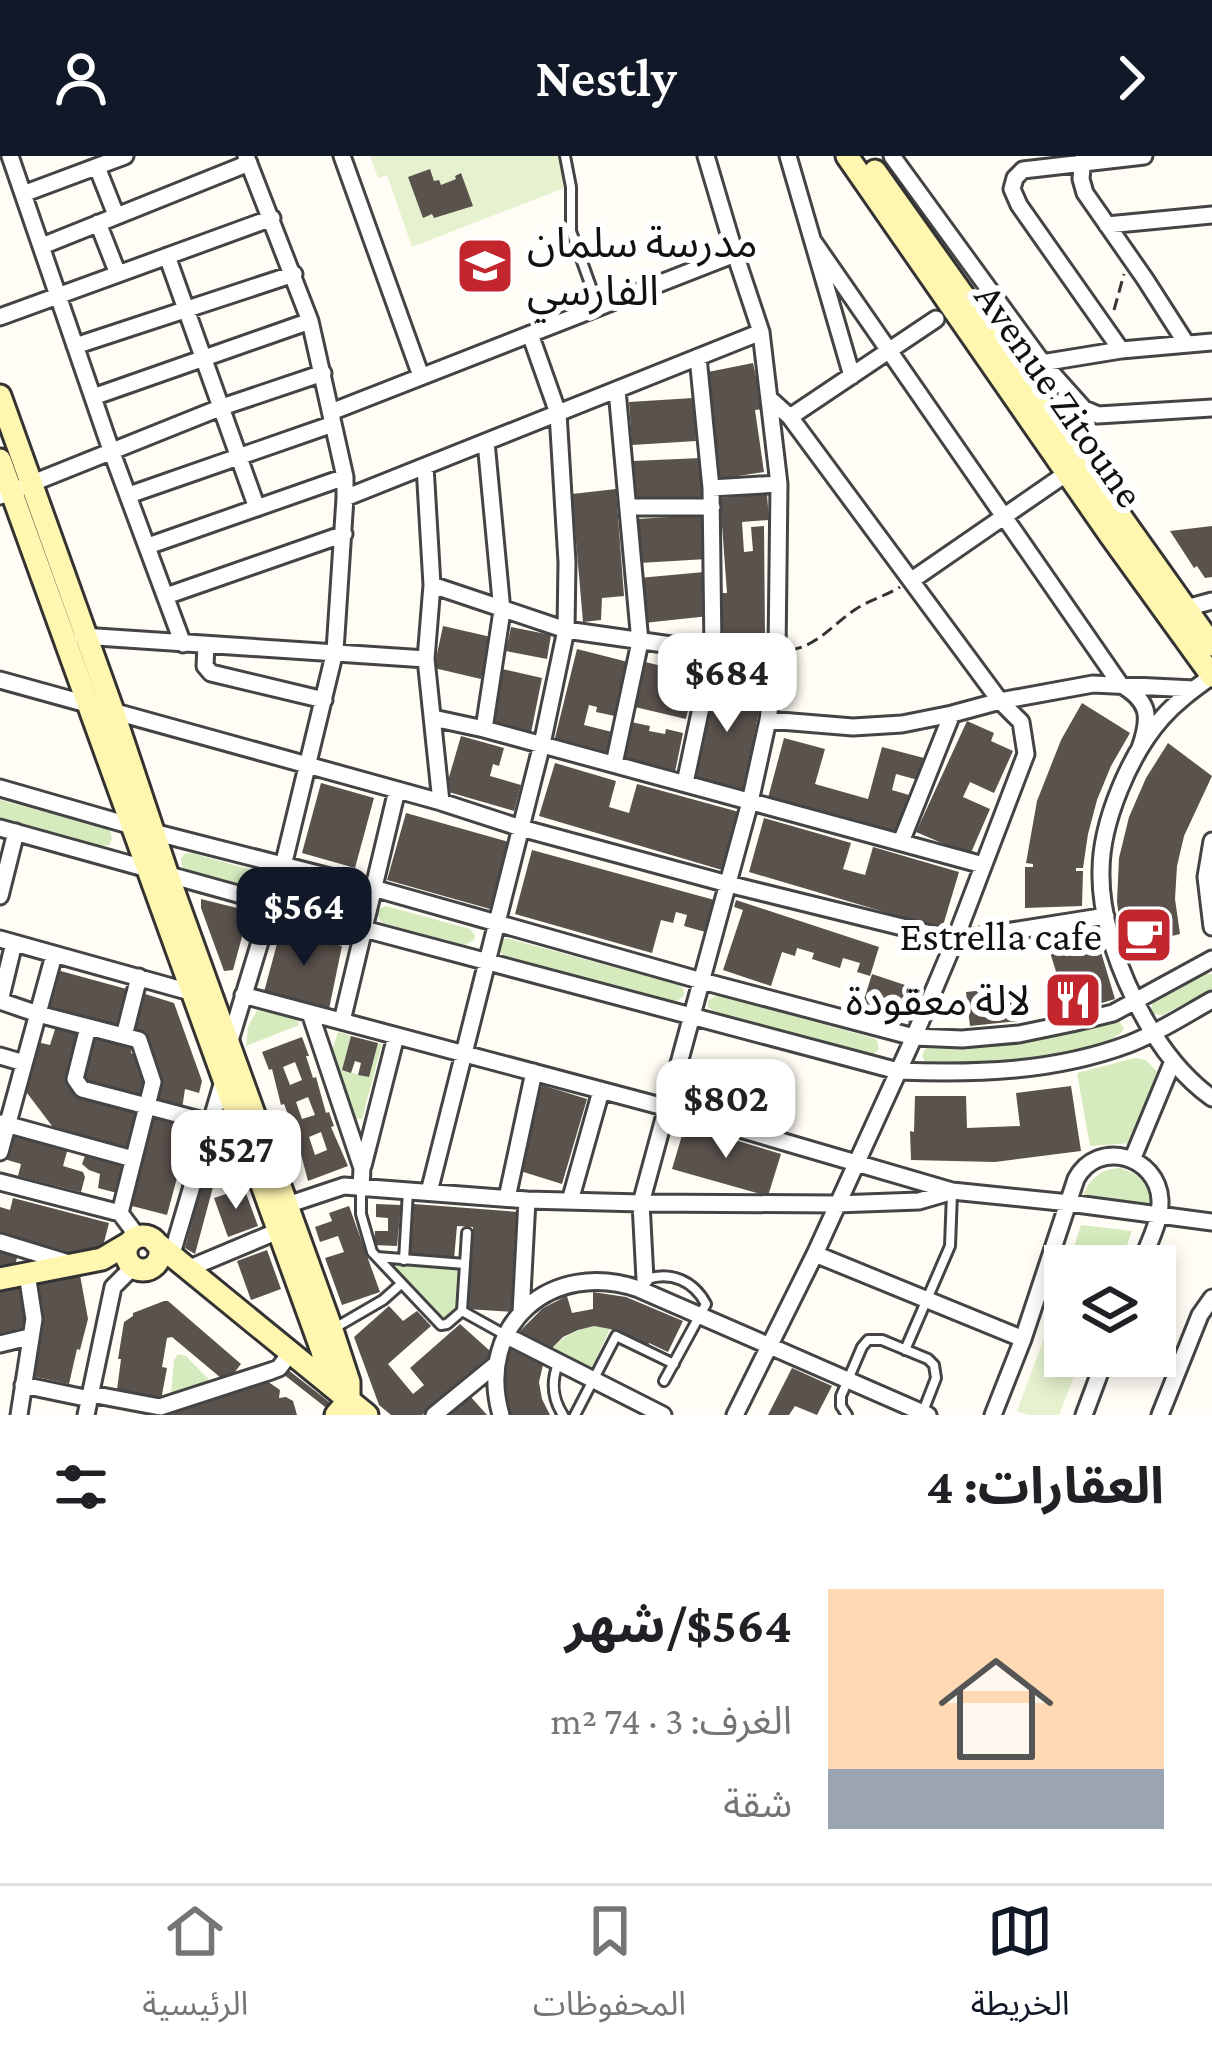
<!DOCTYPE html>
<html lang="ar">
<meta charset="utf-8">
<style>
body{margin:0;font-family:"Crimson Pro","Noto Sans Arabic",serif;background:#f6f6f6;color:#202124;direction:rtl;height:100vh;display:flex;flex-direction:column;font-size:45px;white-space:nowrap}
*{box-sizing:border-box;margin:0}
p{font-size:39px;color:#757577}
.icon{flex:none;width:66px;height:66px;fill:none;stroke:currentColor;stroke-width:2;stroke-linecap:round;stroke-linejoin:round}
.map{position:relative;height:1259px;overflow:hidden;direction:ltr}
.drawer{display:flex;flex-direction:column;background:#fff;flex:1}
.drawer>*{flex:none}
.tools{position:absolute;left:1044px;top:1089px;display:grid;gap:24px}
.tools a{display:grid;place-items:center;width:132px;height:132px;border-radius:0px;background:#fff;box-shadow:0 6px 18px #0003;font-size:60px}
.price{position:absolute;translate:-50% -102px;padding:0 27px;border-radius:24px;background:#fff;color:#222;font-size:39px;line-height:78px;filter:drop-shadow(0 3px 6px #0008)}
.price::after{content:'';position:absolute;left:50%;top:72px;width:36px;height:27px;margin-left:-18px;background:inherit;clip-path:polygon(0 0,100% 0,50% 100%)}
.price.current{background:#111827;color:#fff}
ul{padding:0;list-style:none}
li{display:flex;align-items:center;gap:36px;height:300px;padding:0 48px}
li+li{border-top:3px solid #e0e0e0}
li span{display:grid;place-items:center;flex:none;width:336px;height:240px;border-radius:0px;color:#555}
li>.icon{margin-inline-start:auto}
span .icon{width:144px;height:144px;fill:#fffc;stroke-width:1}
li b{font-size:51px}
h2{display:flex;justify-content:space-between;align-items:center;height:144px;padding:0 48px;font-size:51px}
header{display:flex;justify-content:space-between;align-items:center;height:156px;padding:0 48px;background:#111827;color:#fff;font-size:54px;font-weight:600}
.menu{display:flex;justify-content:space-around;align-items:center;height:168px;border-top:3px solid #e0e0e0;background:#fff;font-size:33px;color:#757577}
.menu a{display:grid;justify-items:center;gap:6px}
.menu .current{color:#111827}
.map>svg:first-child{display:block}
</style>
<header><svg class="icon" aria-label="forward" viewBox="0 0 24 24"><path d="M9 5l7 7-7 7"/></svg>Nestly<svg class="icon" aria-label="person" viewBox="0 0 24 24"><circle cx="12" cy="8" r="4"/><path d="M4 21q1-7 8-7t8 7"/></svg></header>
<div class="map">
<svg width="1212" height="1259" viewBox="0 0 1212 1259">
<rect width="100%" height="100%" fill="#fffdf5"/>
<path fill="#d5ebbd" d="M0,644L105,672L110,675L112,683L109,689L100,690L0,664Z
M191,697L256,715L260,718V726L252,731L187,714L182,711L181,703L184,698Z
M295,725L340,737L344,742L343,750L335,754L291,742L287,738L286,730Z
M386,750L470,773L475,779L474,784L465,789L382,767L377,757L379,753Z
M506,782L679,829L683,832L684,840L675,846L504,800L497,792L499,785Z
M1204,818H1212V833L1163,859L1153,858L1151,853L1153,846Z
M717,839L873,882L877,885L879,893L874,898L868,899L715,856L708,851V845Z
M257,854L297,863L299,869L246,890L248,871Z
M1115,864L1120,866L1124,873C1104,903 968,909 931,909L926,907L922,900L925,893L930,891C994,894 1054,881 1115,864Z
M338,876L351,880L342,914L368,921L378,887L382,888L362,963L356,962L332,894Z
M1135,902L1146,904L1157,916L1129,987L1090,990L1077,917Z
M1120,1012C1139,1018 1148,1027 1152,1048L1083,1040C1090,1022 1101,1013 1120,1012Z
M1081,1069L1132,1075L1121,1106L1074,1091Z
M394,1106L461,1113L457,1151L445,1163L438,1162L392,1112Z
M594,1170L610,1173L591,1213L550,1194C564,1180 575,1174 594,1170Z
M178,1198L186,1200L212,1227L171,1238L174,1204Z"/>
<path fill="#e6f2cf" d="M370,0H560L567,31L412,91L387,19L378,22Z
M1046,1177L1065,1184V1200H1082L1059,1259H1028L1017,1255Z"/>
<path fill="#5a524d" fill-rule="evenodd" d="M430,13L434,25L439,24L441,29L456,23L455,20L461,17L473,50L434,62L432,58L423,62L408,21Z
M753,207L763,253L755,254L764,316L718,323L703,217Z
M693,242L696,285L632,289L629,246Z
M701,302L703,344L635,348L633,305Z
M616,333L624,440L602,442L601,464L583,466L572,338Z
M767,338L769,364L742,366L744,396L753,395L751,371L764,370L765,482L720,480L722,437H727L720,342Z
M705,359L707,403L639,407L636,363Z
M1212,370V421L1205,422L1197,410L1194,412L1170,375Z
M704,416L709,460L644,467L639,422Z
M443,470L491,481L481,523L434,512Z
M511,471L551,479L547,503L506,495Z
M577,493L628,506L615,560L596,556L597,551L589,549L584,569L612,576L606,599L554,586Z
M645,506L696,518L686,563L635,551Z
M502,513L542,522L531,577L491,568Z
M710,525L763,532L744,635L690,624Z
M1082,547L1130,577L1111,610L1097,644L1088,678L1083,712H1076V715H1083L1082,750L1025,752V711H1033V708L1026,707L1037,645L1061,584Z
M967,565L994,577L991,585L1013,595L994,637L970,626L963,641L990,653L970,699L916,676Z
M631,566L650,570L649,575L665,578L666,573L683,577L675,616L623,605Z
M461,580L504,592L499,610L493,608L490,620L521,629L514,655L445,635Z
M784,582L825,593L815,628L868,643L882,591L924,602L918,624L896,618L892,634L909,639L898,678L768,642Z
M1168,587L1212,620L1184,680L1177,710L1175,743L1180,778L1123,792L1117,746L1119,702L1129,661L1146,622Z
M555,607L616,625L609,651L629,657L637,628L739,656L722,714L539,660Z
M321,627L374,642L355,712L302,697Z
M406,657L509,686L490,753L387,724Z
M764,662L851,687L843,713L865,719L873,691L959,716L942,773L749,716Z
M532,694L718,745L709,777L684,770L687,759L676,756L673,767L661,764L652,797L515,758Z
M201,743L249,755L233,814L224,815L201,752Z
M736,744L879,791L870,820L857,816L860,807L843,802L840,812L812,803L814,797L797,792L795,800L782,796L771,830L723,814L743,754L734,751Z
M281,773L342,790L329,853L264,836Z
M1095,776L1115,843L1069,857L1048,790Z
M57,814L130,834L120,873L47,853Z
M872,818L920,834L910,866L862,850Z
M1014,831L1018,865L970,870L966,836Z
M142,837L174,847L202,925L199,937L185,933L182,953L155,946L133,876Z
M56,870L81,876L69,925L80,940L139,957L128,995L68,979L52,970L24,933L37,886L50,889Z
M92,879L132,890L131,897L136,899L141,910L140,918L144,919L147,927L143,940L81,923Z
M351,880L378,887L369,921L358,919L361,907L355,905L351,917L342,914Z
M302,881L309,900H306L313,922L316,921L326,957L329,956L334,970L331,971L348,1010L308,1025L297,983L294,984L289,970L292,969L284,948L281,949L272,913L269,914L262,896ZM295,906L302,924L290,929L283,911ZM308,941L315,959L302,963L296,946ZM321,976L327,994L315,999L309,981Z
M542,929L587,943L562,1028L517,1014Z
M1071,930L1081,995L995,1006L911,1004L910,975L914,976L915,940H966L967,972L1020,970L1016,937Z
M152,958L185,967L182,979L188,981L167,1059L128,1049Z
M685,969L781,998L768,1040L672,1013Z
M10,975L68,992L63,1010L83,1016L85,1021L81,1036L18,1020L21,1008L4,1003Z
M86,997L125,1008L117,1037L98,1032L100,1018L89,1014L82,1008Z
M202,1029L213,1031L195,1098L185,1092Z
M244,1032L258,1070L228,1081L214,1042Z
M13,1042L109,1067L102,1094L72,1100L0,1080V1051L10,1054Z
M376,1048L401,1049L397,1090L374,1089L375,1075H388V1062L376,1061Z
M414,1048L519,1056L512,1156L467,1153L473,1071L457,1070L454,1103L410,1100Z
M349,1050L380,1136L342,1149L325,1102L344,1096L338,1080L320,1086L315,1071L332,1065L329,1057Z
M0,1092L18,1097L15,1111L0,1114Z
M267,1094L281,1133L251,1144L237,1105Z
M80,1119L88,1163L80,1194L77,1193L69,1228L27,1219L33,1186L38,1187L43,1167L37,1128Z
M19,1132L27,1170L24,1175L0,1179V1135Z
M593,1136L626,1141L683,1165L668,1196L649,1187L648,1190L610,1173L594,1170L578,1174L563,1181L550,1194L518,1177L543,1152L567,1140L572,1157L593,1153Z
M164,1145H168L241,1208L231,1221L221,1222L172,1181L167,1182L162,1211L167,1212L161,1244L117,1234L121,1203H118L124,1166L133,1160V1157Z
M389,1150L403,1165L417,1155L431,1170L388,1208L413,1238L424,1229L410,1212L460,1168L490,1195L491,1199L422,1259H391L379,1249L354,1181Z
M510,1193L543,1209L539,1226L542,1243L550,1259H509L504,1225Z
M792,1212L832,1230L817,1259L795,1250L789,1259H768Z
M287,1213L333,1249L329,1254L283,1218Z
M267,1225L280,1234L279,1242L286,1241L293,1245L297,1259H165L163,1253Z
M470,1240L487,1259H449Z"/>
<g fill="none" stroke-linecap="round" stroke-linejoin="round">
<defs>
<path id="lane" d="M565,0L571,31V75L598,150
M361,1034V1058L372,1096L441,1169L447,1168L462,1155L467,1077
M377,1101L465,1108
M404,1104L408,1035
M647,1123C671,1115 694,1125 706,1148L664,1225
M462,1155L507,1180
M333,1173L383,1144L401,1128
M905,1194L950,1090L952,1037
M558,1208C551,1226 552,1242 563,1259
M575,1259L616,1180L674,1208
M847,1259L841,1250V1240L862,1191L868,1184H882L928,1203L934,1209L936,1222L922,1258"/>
<path id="street" d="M10,0L111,294L183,488
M342,0L421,220
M788,0L852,220
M892,0L1042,206L1084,253L1098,259L1212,252
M1083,0L1081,23L1085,37L1145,123L1186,187
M97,11L116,59
M23,38L125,0
M98,67L118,118
M1107,69L1212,59
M813,85L1120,528C1150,545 1151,561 1140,592
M42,90L249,7
M167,100L257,352
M0,161L272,62
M75,190L294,118
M1121,194L1019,49L1012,33L1015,22L1023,14L1144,0
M1017,211L1121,194L1212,186
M93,241L310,165
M331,256L735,98
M790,261L936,163
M425,310L432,429L426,503L441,646
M711,332L779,328
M129,339L333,268
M0,340L222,251L323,217
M345,342L761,176
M629,351H712
M148,390L345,321
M912,424L1067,317
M432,429L566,474L713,495L777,496
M166,440L344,378
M1186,452L1212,445
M82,480L426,503
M206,489L205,510L211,517L324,544
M1212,520C1194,533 1177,545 1162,562C1130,598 1101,666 1101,715C1100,756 1115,803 1133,840C1151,878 1177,917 1212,942
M0,524L441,646L521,672L728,728L955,784L1106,760
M433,562L484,573L983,709
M768,564L853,571L902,568L952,558L1000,545L1093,528L1194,533
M484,573L502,455L486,286
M614,608L640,486L617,234
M685,627L713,495L711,332L698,201
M0,632L153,676L373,732L702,825L914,881L962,883L1019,878L1072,867L1113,857L1212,803
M0,672L364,773L898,915C977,918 1054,916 1129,888C1158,877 1185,859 1212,844
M1212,685L1206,721L1212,771
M901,686L952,558
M0,740L16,676
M0,783L190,836L200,833
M14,787L0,845L38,858L139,884L153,926L120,1057
M243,839L668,952L952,1035L1069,1047L1212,1066
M310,857L362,1012L361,1032
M342,865L397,634
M88,871L75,923L82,933L211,967
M124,880L139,821
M229,888L283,710L335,495L345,342V321L310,165L246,0
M0,900L24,907
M2,967L133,1003
M0,996L54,799
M1132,1004L1173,905
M363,1010L396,880
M0,1026L120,1057L138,1081
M429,1036L542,588L566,474L567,406L558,257L530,178
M507,1042L534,916
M570,1045L601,935
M287,1049L344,1030L527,1044L641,1047L836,1048L919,1045L950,1036
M0,1086L72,1108
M172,1098L223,925
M815,1098L1023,1183
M190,1112L278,1075
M645,1123L641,1047L750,646L768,564L777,496L779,328L761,176L735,98L706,0
M521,1157L527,1044
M507,1180L663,1259
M0,1188L29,1181
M1142,1200L1177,1213
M23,1229L90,1243
M91,1238L160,1251L271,1215L279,1212L291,1196
M19,1259L34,1163L27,1118
M86,1259L113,1131L133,1111
M434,1259L495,1209
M501,1259C475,1168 552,1103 639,1133L928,1259
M735,1259L815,1098L914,881L955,784L1026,598L1021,566L1000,545L790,261L770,243
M993,1259L1023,1183L1076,1023C1098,982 1158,1000 1160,1044C1161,1066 1147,1090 1140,1110
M1084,1259L1106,1200
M1160,1259L1200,1159L1212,1142"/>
<path id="secondary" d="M847,0L1110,379L1212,520
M875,15L1212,489
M0,240L113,555L167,717L332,1174L349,1226V1244L336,1259
M0,304L322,1195L330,1229
M126 1097a17 17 0 1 1 34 0a17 17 0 1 1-34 0Z
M154,1085L367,1259
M0,1123L102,1103L129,1087"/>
</defs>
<use href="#lane" stroke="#444" stroke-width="14"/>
<use href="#street" stroke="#444" stroke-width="21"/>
<use href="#secondary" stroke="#333" stroke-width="27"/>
<path stroke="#333" stroke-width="3" stroke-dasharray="12 6" stroke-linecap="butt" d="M1114,154L1124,118
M790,494C818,490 834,467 856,453C868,445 885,440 900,431"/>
<use href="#lane" stroke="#fff" stroke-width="8"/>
<use href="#street" stroke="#fff" stroke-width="15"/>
<use href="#secondary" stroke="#fff6b0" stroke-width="21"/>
</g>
<defs>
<symbol id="school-square" viewBox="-11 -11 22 22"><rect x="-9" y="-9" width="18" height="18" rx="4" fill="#c4262e" stroke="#fff"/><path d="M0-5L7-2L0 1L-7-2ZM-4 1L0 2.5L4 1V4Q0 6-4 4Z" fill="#fff"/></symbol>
<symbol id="cafe-square" viewBox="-11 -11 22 22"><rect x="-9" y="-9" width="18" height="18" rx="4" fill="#c4262e" stroke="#fff"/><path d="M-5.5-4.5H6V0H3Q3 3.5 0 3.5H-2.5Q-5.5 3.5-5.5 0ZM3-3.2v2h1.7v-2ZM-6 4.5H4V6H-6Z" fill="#fff"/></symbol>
<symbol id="restaurant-square" viewBox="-11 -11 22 22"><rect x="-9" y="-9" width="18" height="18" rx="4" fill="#c4262e" stroke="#fff"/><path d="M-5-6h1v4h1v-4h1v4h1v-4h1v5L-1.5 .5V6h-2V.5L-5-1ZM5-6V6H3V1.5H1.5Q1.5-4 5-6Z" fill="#fff"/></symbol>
</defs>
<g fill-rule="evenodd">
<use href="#school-square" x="452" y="77" width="66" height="66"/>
<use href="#cafe-square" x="1111" y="746" width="66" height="66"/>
<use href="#restaurant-square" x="1040" y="811" width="66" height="66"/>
</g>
<g text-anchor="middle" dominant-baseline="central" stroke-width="12" stroke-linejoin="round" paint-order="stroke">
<g font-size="42" fill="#111" stroke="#fff" text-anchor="end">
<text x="527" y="86" text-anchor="start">مدرسة سلمان<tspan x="527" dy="48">الفارسي</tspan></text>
<text x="1102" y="779">Estrella cafe</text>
<text x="1031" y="844">لالة معقودة</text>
</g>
<g font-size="42" fill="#111" stroke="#fff">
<text transform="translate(1060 239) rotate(55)">Avenue Zitoune</text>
</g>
</g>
</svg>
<div class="tools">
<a><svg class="icon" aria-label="layers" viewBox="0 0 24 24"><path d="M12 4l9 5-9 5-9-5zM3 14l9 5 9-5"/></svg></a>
</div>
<b class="price" style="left:727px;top:579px">$684</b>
<b class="price current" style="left:304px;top:813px">$564</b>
<b class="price" style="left:726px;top:1005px">$802</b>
<b class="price" style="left:236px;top:1056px">$527</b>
</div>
<section class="drawer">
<h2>العقارات: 4<svg class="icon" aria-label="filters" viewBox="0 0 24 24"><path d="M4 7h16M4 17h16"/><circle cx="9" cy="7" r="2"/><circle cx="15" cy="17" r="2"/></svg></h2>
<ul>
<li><span style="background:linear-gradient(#ffd9b3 75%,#9aa5b1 0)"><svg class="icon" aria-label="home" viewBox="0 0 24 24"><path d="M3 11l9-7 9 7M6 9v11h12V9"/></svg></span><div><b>$564/شهر</b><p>الغرف: 3 · 74 m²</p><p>شقة</p></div></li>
</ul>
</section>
<nav class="menu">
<a class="current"><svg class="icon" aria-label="map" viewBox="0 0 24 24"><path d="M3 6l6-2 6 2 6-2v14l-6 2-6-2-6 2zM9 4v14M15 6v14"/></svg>الخريطة</a>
<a><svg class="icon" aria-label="saved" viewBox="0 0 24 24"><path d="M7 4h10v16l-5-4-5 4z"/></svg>المحفوظات</a>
<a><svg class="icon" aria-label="home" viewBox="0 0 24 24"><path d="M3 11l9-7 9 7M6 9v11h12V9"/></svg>الرئيسية</a>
</nav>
